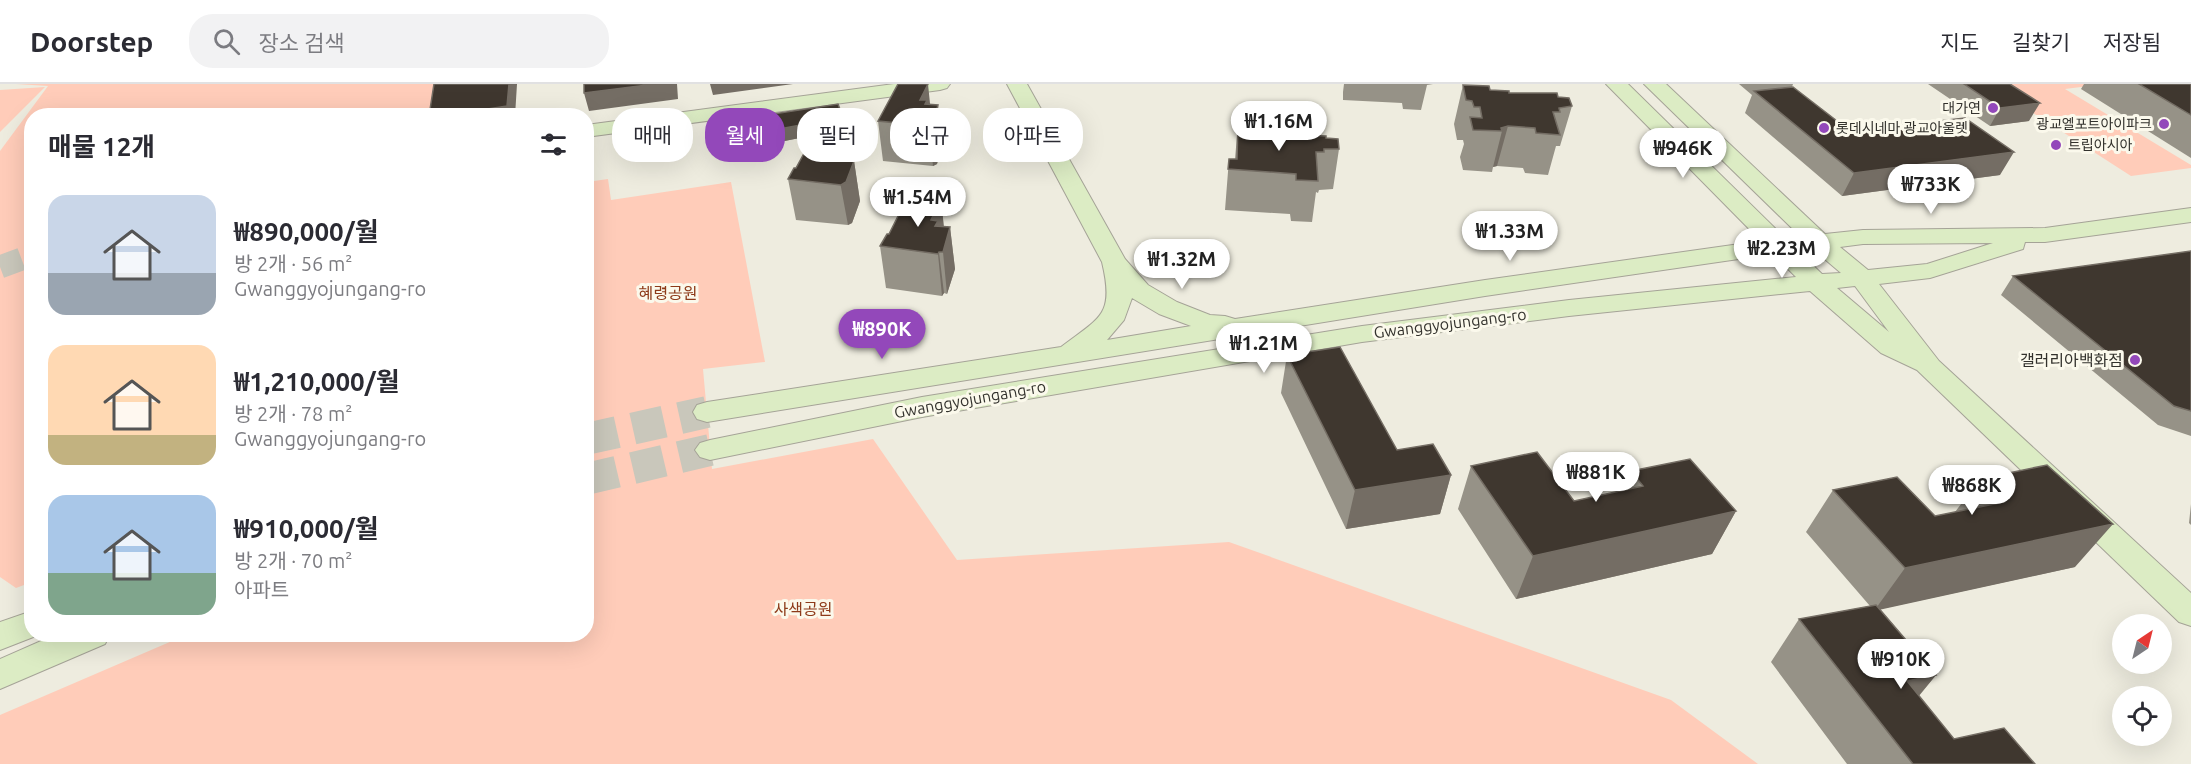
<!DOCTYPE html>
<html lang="ko">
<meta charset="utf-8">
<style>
body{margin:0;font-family:Ubuntu,"Noto Sans KR",sans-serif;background:#f2f2f3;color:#2b2b33;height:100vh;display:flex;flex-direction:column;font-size:22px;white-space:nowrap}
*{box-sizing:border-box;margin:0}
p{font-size:20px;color:#7c7c81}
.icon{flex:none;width:33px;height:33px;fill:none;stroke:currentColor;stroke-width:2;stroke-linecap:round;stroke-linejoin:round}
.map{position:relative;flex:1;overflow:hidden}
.drawer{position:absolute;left:24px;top:24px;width:570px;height:534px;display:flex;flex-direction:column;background:#fff;border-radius:24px;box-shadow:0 6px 24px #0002}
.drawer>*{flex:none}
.guide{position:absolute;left:612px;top:24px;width:570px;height:54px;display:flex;gap:12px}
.needle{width:39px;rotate:35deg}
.tools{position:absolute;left:2112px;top:530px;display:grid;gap:12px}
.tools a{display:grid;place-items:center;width:60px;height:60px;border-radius:50%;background:#fff;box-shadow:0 6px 24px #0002;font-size:30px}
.price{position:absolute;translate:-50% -51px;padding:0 14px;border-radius:21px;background:#fff;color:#222;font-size:20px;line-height:39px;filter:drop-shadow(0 2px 3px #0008)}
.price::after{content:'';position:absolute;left:50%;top:36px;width:18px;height:14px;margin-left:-9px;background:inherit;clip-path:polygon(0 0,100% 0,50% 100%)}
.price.active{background:#9348ba;color:#fff}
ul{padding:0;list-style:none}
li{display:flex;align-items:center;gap:18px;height:150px;padding:0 24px}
li span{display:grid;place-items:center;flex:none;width:168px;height:120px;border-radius:18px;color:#555}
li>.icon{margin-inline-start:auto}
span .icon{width:72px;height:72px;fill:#fffc;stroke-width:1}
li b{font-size:26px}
h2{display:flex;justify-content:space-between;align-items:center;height:72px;padding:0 24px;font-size:26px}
.tag{padding:0 21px;border-radius:24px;background:#fff;box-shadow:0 6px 24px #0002;font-size:21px;line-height:54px}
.tag.active{background:#9348ba;color:#fff}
header{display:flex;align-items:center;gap:36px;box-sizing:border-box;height:84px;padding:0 30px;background:#fff;border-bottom:2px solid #e1e1e2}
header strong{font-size:28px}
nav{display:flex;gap:33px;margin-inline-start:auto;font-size:21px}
.search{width:420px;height:54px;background:#f2f2f3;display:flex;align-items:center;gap:15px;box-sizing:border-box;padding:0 21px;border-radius:24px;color:#7c7c81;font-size:22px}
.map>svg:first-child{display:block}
</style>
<header>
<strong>Doorstep</strong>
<div class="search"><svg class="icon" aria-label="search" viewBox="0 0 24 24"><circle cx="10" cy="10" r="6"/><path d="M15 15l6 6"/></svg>장소 검색</div>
<nav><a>지도</a><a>길찾기</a><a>저장됨</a></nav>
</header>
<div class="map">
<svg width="2191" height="680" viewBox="0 0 2191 680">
<rect width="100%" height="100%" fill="#eeecdf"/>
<path fill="#ffccb9" d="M16,0H440L433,31L32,32V498L16,504L0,493V67L48,2Z
M1988,0H2105L2065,5L2191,81V84L2131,92Z
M45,3L0,48V6Z
M608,95L611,116L731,98L765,278L703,285L712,385L873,355L957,476L1229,458L1671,616L1758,680H0V631L186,551L586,550L587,98Z"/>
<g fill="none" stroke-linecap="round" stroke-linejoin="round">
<path stroke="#c9c7bb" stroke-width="23" stroke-dasharray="23 12" stroke-linecap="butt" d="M0,183L32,171"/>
<path stroke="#c9c7bb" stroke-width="32" stroke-dasharray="32 16" stroke-linecap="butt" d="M586,355L707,328
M586,395L710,366"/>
<defs>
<path id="secondary" d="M894,0H950L947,4L940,6L586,53V41Z
M1007,0H1027L1125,175L1148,201L1177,218L1210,231L1225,232L1235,235L1485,196L1761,157L1606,0H1628L1785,154L1801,153L1644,0H1666L1825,150L1863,146L2045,144L2191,124V138L2045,158H2025L2023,165L1930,194L1879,200L1939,277L2191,509V542L2179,538L1917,286L1881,269L1810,207L1569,232L1362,258L922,333L710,376L700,373L695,366L700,359L710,356L922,313L1362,242L1569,216L1796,193L1773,170L1485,212L707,338L697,335L693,328L697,321L707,318L1061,263C1100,233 1115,232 1102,178ZM1993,159L1927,180L1868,186L1840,163L1863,160ZM1814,166L1841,189L1822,190L1798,167ZM1855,202L1889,248L1837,204ZM1132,214L1159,230L1191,242L1107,256L1124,236Z
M32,527V550H41L0,566V538Z
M57,550H110L105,560L0,605V575Z"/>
</defs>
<use href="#secondary" stroke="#a5a397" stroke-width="2"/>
<use href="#secondary" fill="#dcecc4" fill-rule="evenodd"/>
</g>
<path fill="#969287" d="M1344,0H1433L1427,1L1421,26L1403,25L1402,19L1343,16V8Z
M1739,0H1793L1792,3L1850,47L2000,91L1842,112L1745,29L1752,11Z
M1928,0H2010L2029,37L1990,42Z
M2084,0H2191V74L2081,5Z
M1463,1L1509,9L1558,13L1572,22L1560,62H1556L1548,91L1525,89L1523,84L1497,82L1493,83L1492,88L1463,86L1460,73L1464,60L1463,56H1457L1454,40Z
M930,21L942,61L937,80L933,82L883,77L878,37Z
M755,37L845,45L816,51L845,53L849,76L854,77L860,117L852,139L848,141L796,136L788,95L796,84L814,51L760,62Z
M1238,40L1272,50L1326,54L1339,65L1333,105L1319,106L1318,109L1316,108L1312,138L1291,137L1290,130L1225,126L1229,75H1235Z
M941,115L944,143H950L955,185L947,210L944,209L942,212L886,204L880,162Z
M2191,167V352L2158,341L2001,211L2013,192Z
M1287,271L1397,366L1451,391L1440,430L1346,445L1281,309Z
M1471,382L1574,417L1623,407L1631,387L1736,427L1712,470L1516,515L1458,425Z
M1980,395L2075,483L1880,525L1936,591L1919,612L1954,655L2035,680H1847L1771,578L1799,535L1870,522L1806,448L1833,406L1935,432L1955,428Z
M2191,420V441L2189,439Z"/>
<path fill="#746d64" d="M509,0H517L515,32H442Z
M655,0H677L678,15L589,27L584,9Z
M710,0H793L713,11Z
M928,0L932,39L938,21L942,61L937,80L933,82L929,42L920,16Z
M2040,19L2029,37L1990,42L2000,24Z
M843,33L845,45L760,62L758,49Z
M1508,42L1497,82L1493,83L1502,47L1501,44Z
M845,53L850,86L854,77L860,117L852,139L848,141L835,71Z
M2014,68L2000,91L1842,112L1854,89Z
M941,115L945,157L939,168L944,209L942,212L938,170L931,136Z
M950,143L955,185L947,210L943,168Z
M1451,391L1440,430L1346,445L1355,406Z
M1736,427L1712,470L1516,515L1533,472Z
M2113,440L2075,483L1874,527L1905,484Z
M1936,591L1901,633L1907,597Z"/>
<path fill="#3f372f" stroke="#746d64" stroke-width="1.5" d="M434,0H509L507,22L442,32H429Z
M584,0H655L584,9Z
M898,0H928L920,16H927L925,20L938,21L933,40L929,42L878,37Z
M1964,0H2010L2040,19L2000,24Z
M2139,0H2191V31Z
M1463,1L1489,2L1490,6L1509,7V9H1557L1558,13L1569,14L1572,22L1559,24L1560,28H1553L1560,51L1536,49L1535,44L1508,42L1501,44L1502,47L1473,46L1470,33L1482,34L1480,23H1474L1472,17L1466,16Z
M1793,3L1850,47L1965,34L2014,68L1854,89L1754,7Z
M838,20L843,33L758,49L755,37L774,35L773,30Z
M1238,40L1273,42L1272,50L1326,52V54L1338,55L1339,65H1324V68H1316L1318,97L1296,96V90L1228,85L1229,75H1237Z
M814,51L845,53L835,71H842L840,76L854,77L846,98L841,101L788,95L794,84H796Z
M908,112L941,115L931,136L938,137L935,142L950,143L943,168H939L938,170L880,162L887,150H889Z
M2191,167V327L2174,322L2013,192Z
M1340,263L1397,366L1433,360L1451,391L1355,406L1287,271Z
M1537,368L1574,417L1643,402L1631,387L1690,375L1736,427L1533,472L1471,382Z
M2047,381L2113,440L1905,484L1833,406L1897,393L1935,432L2004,418L1980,395Z
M1876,521L1936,591L1907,597L1954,655L2004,644L2035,680H1913L1799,535Z"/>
<g fill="#9348ba" stroke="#fbf9ec" stroke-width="2">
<circle cx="1993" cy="24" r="6"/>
<circle cx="2164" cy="40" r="6"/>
<circle cx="1824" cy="44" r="6"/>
<circle cx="2056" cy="61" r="6"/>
<circle cx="2135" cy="276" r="6"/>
</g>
<g text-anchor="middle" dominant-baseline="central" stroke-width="6" stroke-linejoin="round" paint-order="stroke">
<g font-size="14" fill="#33322d" stroke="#fbf9ec" text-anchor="end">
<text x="1981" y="24">대가연</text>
<text x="2152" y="40">광교엘포트아이파크</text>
<text x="1836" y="44" text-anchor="start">롯데시네마 광교아울렛</text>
<text x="2068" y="61" text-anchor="start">트립아시아</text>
</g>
<g font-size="16" fill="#8d3a19" stroke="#fbf9ec">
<text x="668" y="209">혜령공원</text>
<text x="803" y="525">사색공원</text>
</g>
<g font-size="16" fill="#33322d" stroke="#fbf9ec">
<text transform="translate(1450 239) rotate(-7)">Gwanggyojungang-ro</text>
<text transform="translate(970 315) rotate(-10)">Gwanggyojungang-ro</text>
</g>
<g font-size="16" fill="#33322d" stroke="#fbf9ec" text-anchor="end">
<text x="2123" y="276">갤러리아백화점</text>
</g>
</g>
</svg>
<div class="tools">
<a><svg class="needle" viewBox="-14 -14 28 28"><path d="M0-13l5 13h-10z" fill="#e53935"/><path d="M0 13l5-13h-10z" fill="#7c7c81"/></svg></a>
<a><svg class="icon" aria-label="locate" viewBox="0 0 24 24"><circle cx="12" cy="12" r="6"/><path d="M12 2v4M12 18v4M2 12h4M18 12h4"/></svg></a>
</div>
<b class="price" style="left:1279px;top:68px">₩1.16M</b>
<b class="price" style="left:1683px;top:95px">₩946K</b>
<b class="price" style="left:1931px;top:131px">₩733K</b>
<b class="price" style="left:918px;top:144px">₩1.54M</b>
<b class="price" style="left:1510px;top:178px">₩1.33M</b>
<b class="price" style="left:1782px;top:195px">₩2.23M</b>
<b class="price" style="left:1182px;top:206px">₩1.32M</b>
<b class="price active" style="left:882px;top:276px">₩890K</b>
<b class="price" style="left:1264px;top:290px">₩1.21M</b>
<b class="price" style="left:1596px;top:419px">₩881K</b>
<b class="price" style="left:1972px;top:432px">₩868K</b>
<b class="price" style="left:1901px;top:606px">₩910K</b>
<div class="guide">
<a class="tag">매매</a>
<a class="tag active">월세</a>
<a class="tag">필터</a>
<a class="tag">신규</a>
<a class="tag">아파트</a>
</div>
<section class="drawer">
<h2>매물 12개<svg class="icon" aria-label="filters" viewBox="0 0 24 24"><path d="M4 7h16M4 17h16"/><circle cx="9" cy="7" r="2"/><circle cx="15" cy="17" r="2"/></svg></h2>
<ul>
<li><span style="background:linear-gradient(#c9d6e8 65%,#9aa5b1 0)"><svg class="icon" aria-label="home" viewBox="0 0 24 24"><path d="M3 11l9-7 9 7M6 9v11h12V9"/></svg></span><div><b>₩890,000/월</b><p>방 2개 · 56 m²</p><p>Gwanggyojungang-ro</p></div></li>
<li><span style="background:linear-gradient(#ffd9b3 75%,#c2b280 0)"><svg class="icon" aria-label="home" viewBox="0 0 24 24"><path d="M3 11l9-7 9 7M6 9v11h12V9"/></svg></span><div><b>₩1,210,000/월</b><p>방 2개 · 78 m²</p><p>Gwanggyojungang-ro</p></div></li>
<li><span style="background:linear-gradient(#a9c7e8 65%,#7fa58c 0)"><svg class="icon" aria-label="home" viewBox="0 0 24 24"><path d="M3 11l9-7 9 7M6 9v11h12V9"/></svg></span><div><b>₩910,000/월</b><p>방 2개 · 70 m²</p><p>아파트</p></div></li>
</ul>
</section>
</div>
